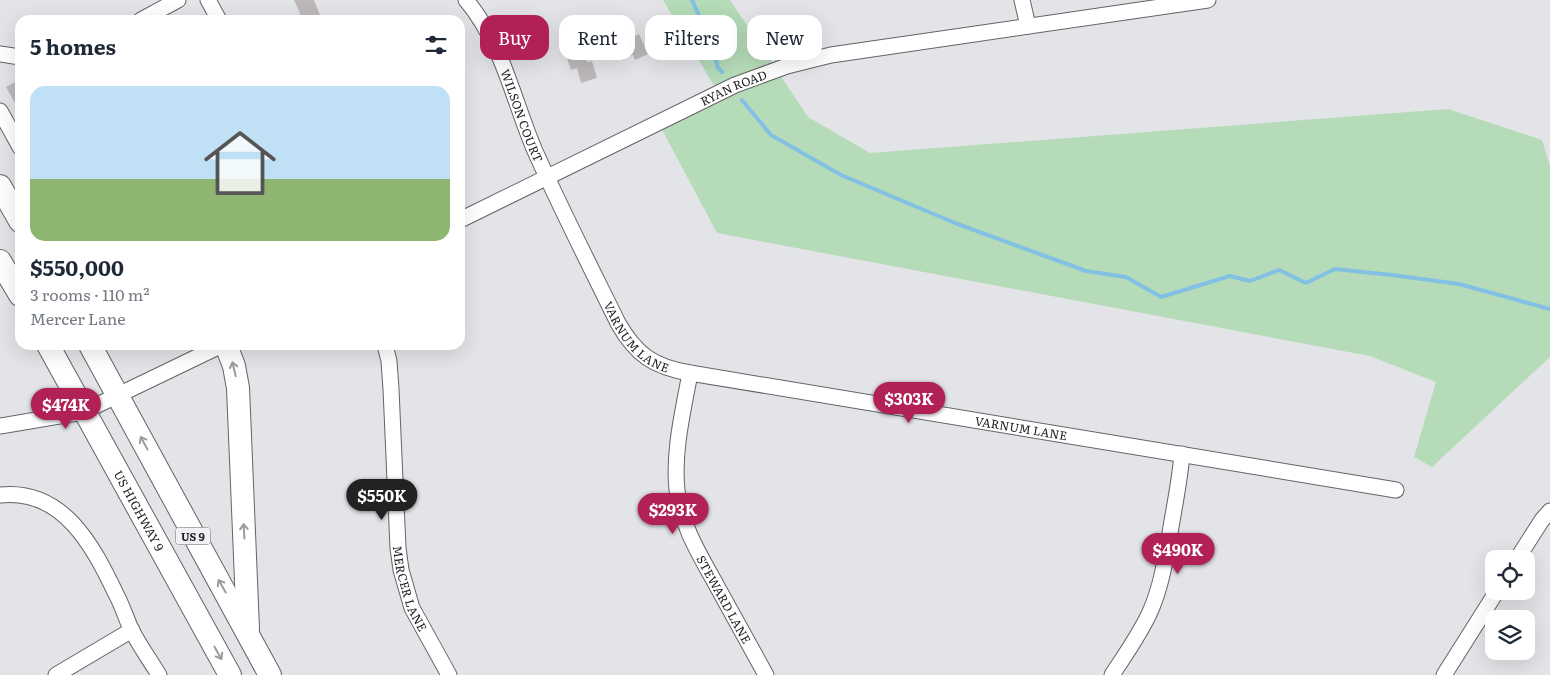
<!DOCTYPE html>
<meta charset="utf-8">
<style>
body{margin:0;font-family:Literata,serif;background:#f2f2f3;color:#1f2937;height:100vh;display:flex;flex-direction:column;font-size:19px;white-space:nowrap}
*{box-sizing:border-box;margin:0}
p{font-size:16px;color:#747a83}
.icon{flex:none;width:28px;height:28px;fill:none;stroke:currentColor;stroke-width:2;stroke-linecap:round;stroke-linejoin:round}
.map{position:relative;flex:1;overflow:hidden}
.drawer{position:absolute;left:15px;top:15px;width:450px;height:335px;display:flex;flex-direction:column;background:#fff;border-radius:15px;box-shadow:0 5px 20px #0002}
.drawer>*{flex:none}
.banner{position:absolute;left:480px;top:15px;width:475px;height:45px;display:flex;gap:10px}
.tools{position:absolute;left:1485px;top:550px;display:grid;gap:10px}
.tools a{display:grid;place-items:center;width:50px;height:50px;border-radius:10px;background:#fff;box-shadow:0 5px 20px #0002;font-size:25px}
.price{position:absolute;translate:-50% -42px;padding:0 11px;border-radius:18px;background:#b12156;color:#fff;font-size:16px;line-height:32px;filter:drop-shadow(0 1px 2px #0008)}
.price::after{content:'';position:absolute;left:50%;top:30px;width:15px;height:11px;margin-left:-8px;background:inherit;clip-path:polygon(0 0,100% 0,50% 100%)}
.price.selected{background:#222;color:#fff}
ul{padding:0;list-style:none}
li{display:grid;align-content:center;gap:10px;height:265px;padding:0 15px}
li span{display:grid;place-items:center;height:155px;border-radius:15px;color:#555}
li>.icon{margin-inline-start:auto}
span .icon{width:90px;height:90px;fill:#fffc;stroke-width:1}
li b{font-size:21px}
h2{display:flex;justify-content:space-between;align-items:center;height:60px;padding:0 15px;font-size:21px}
.pill{padding:0 18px;border-radius:15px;background:#fff;box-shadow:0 5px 20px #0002;font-size:18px;line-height:45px}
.pill.selected{background:#b12156;color:#fff}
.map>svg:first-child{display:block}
</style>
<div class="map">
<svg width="1550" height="675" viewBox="0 0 1550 675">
<rect width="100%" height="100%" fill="#e3e4e7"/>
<path fill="#b5dbb8" d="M663,0H730L808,117L870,153L1448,109L1542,140L1550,166V357L1432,467L1414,457L1436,382L1370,356L717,233L659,124L719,94Z"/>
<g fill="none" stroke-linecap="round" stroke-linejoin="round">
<path stroke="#82c1e4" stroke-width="4" d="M692,0L710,40L718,68L722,72
M742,100L771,135L841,175L955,223L1086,271L1126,277L1161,297L1230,276L1250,281L1279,270L1306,283L1335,269L1392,275L1459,284L1550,309"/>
</g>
<path fill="#bdb9bb" d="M294,0H314L322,20H303Z
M639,34L648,54L635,60L633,55L623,60L616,45Z
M580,41L587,62L592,61L597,78L581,83L577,68L571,70L563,46Z
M20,79V112L6,87Z"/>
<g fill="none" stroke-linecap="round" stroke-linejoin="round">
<defs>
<g id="minor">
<path d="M208,0L219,20"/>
<path id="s1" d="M466,0C503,44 513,100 535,151C561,209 590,266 618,323C636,355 654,367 690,373L1396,490"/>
<path d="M1022,0L1028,26"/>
<path d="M141,20L178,0"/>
<path d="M0,54L20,57"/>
<path d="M0,111L20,147"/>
<path id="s2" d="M460,220L735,85L787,66L831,55L1208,0"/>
<path id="s3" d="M385,345L389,361L391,389L398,548L401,570L412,608L449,675"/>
<path id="s4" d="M690,373C683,412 673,451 677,490C681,526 701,557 718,588C734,617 750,646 766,675"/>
<path d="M0,426L83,412L222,345"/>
<path d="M0,495C63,488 93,546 116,594C122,605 126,618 131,629C139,645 150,660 159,675"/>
<path d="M1517,559L1542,520L1550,511"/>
<path d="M56,675L132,630"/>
<path d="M1112,675C1125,655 1140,634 1150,612C1162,585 1166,556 1171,527C1175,503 1180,479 1182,454"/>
<path d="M1444,675L1497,591"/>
</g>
<g id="highway">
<path d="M0,186L20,221"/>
<path d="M0,261L20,295"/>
<path id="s5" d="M48,345L230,675"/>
<path d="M90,345L270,675"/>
<path d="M226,345L234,366L238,388L248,629"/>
</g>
</defs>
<use href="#minor" stroke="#646467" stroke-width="17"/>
<use href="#highway" stroke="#646467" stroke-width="24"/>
<use href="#minor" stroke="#fff" stroke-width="15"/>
<use href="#highway" stroke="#fff" stroke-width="22"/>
</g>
<defs><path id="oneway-shaft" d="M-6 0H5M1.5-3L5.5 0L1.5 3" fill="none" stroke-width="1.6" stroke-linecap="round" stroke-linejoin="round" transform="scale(1.25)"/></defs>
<g stroke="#9c9c9c">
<use href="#oneway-shaft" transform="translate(234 369) rotate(-103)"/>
<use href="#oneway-shaft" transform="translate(144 443) rotate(-118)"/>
<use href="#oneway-shaft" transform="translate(244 531) rotate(-93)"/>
<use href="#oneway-shaft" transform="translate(222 586) rotate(-120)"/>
<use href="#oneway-shaft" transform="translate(218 653) rotate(61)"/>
</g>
<g text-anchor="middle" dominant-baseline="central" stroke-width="4" stroke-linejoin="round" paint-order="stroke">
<rect fill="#f0f1f4" stroke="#606162" stroke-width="1" x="175.5" y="527.5" width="35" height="17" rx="4"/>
<g font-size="11" font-weight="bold" fill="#232324">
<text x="193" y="536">US 9</text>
</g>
<g font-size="12" fill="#232324" stroke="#f0f1f4">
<text stroke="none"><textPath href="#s2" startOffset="304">RYAN ROAD</textPath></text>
<text stroke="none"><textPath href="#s1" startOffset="129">WILSON COURT</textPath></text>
<text stroke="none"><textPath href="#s1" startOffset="381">VARNUM LANE</textPath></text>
<text stroke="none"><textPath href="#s1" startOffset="785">VARNUM LANE</textPath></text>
<text stroke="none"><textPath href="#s5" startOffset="189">US HIGHWAY 9</textPath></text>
<text stroke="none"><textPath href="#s3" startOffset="246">MERCER LANE</textPath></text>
<text stroke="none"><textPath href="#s4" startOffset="238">STEWARD LANE</textPath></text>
</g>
</g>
</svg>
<div class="tools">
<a><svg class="icon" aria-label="locate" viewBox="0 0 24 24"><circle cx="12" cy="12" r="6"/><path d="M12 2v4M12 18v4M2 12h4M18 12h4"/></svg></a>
<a><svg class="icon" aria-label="layers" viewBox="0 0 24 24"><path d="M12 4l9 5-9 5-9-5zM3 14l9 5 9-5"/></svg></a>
</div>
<b class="price" style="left:909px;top:424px">$303K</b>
<b class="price" style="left:66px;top:430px">$474K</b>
<b class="price selected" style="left:382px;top:521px">$550K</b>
<b class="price" style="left:673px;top:535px">$293K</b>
<b class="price" style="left:1178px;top:575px">$490K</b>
<div class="banner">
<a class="pill selected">Buy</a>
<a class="pill">Rent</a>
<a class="pill">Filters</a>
<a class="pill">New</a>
</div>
<section class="drawer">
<h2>5 homes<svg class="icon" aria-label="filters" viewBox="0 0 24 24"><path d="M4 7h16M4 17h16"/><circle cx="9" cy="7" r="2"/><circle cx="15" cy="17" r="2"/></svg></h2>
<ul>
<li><span style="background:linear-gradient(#bfe0f5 60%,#8fb573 0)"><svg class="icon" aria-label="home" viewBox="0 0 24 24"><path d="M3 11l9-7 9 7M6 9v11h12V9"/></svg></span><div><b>$550,000</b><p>3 rooms · 110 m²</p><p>Mercer Lane</p></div></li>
</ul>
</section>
</div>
